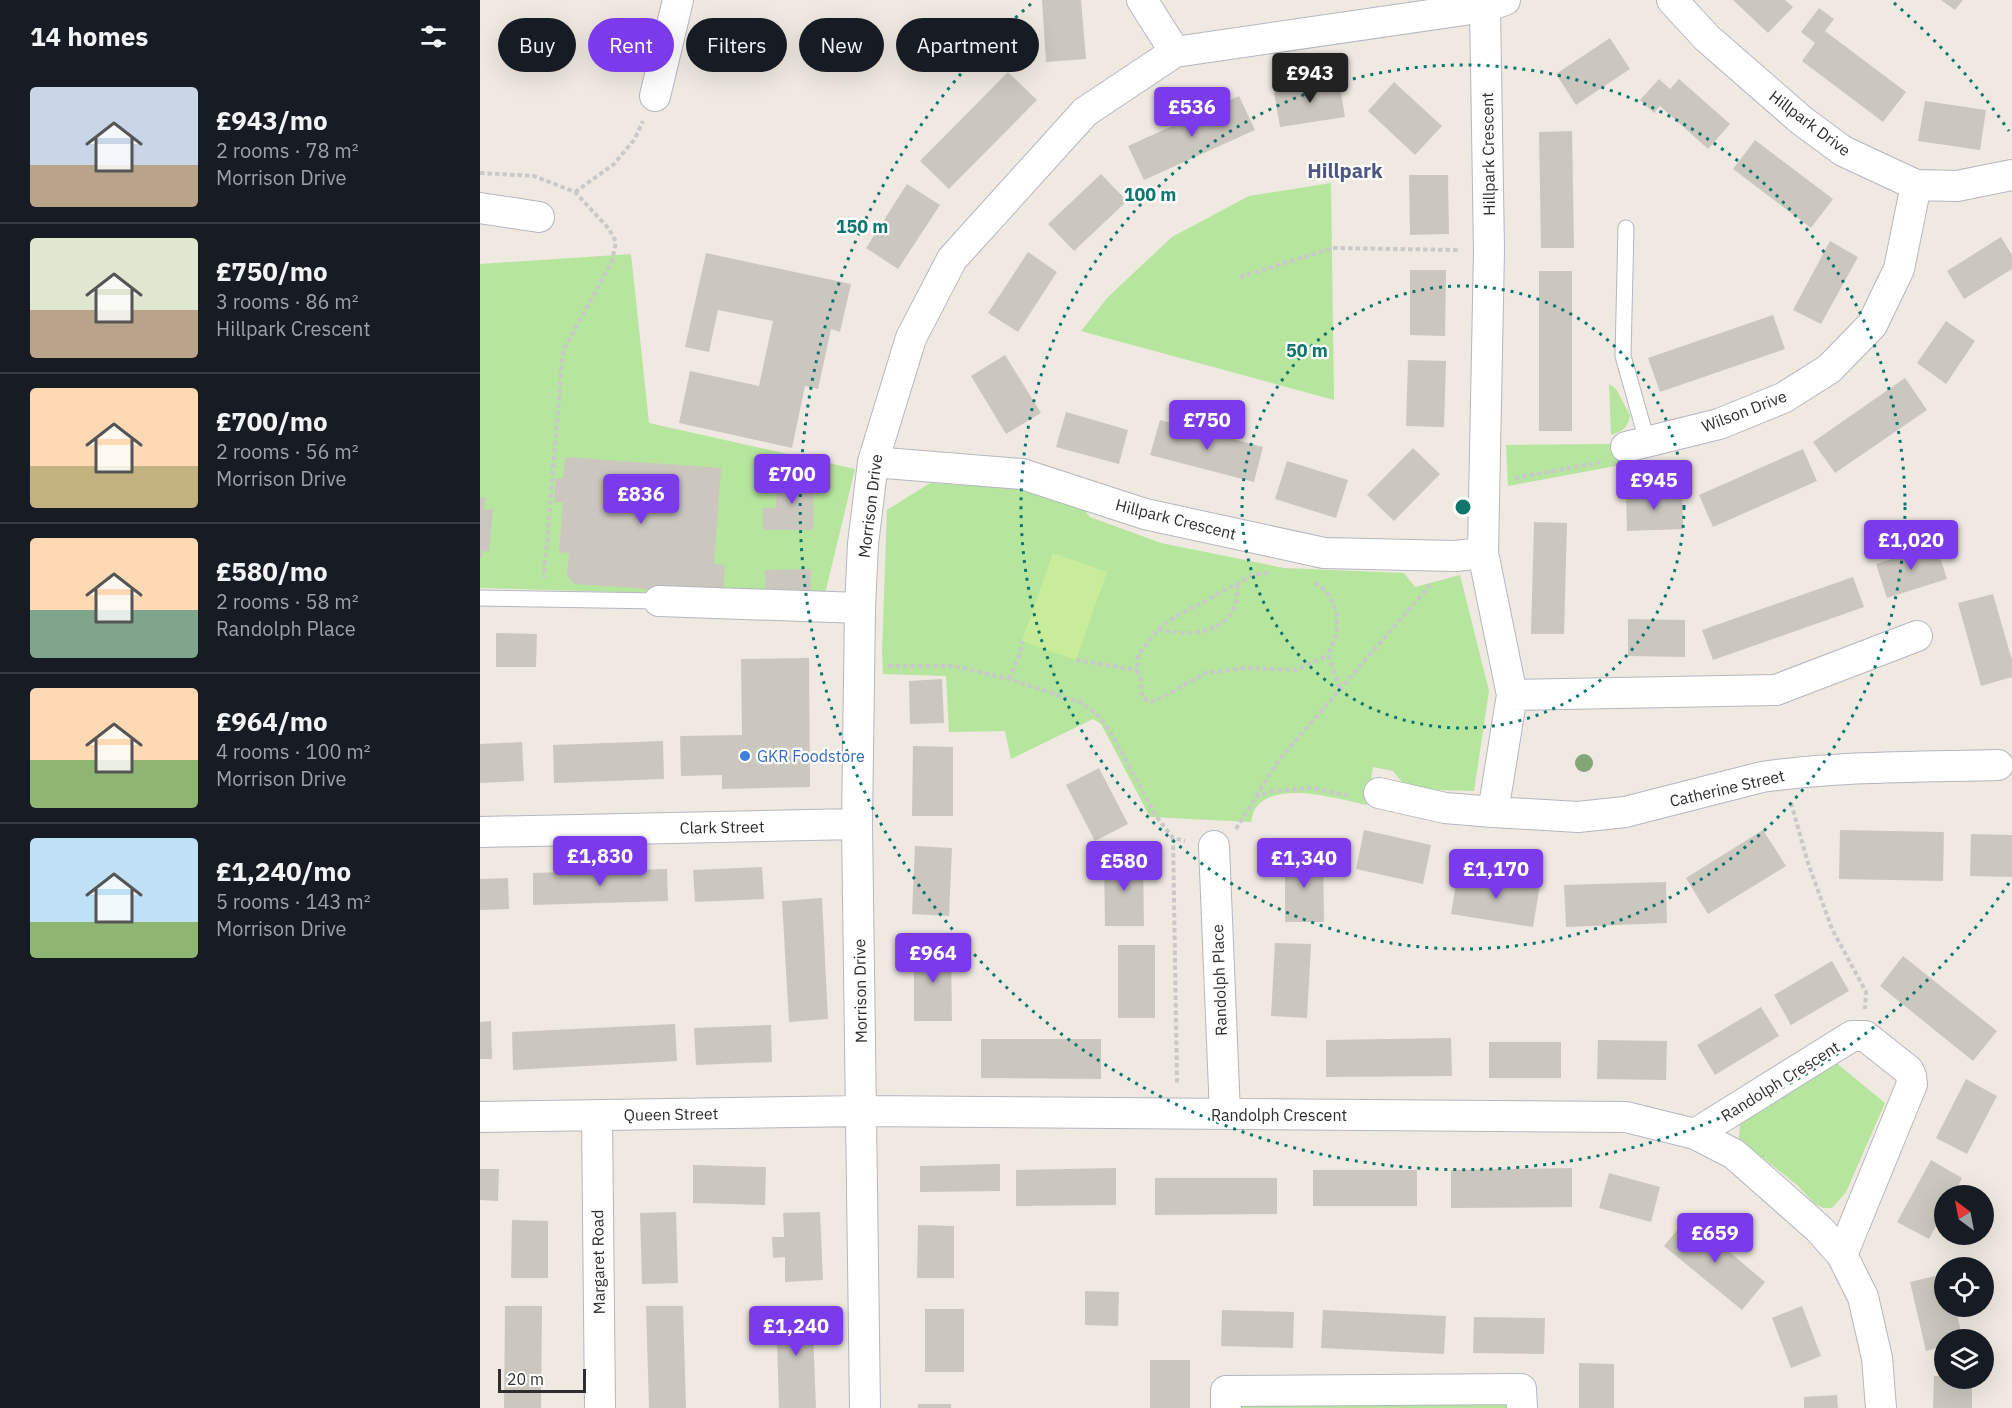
<!DOCTYPE html>
<meta charset="utf-8">
<style>
body{margin:0;font-family:"IBM Plex Sans",sans-serif;background:#242831;color:#f1f3f6;height:100vh;display:flex;flex-direction:column;font-size:22px;white-space:nowrap}
*{box-sizing:border-box;margin:0}
p{font-size:20px;color:#9ea1a6}
.icon{flex:none;width:33px;height:33px;fill:none;stroke:currentColor;stroke-width:2;stroke-linecap:round;stroke-linejoin:round}
.map{position:relative;flex:1;overflow:hidden}
.sheet{display:flex;flex-direction:column;background:#171b24;width:480px}
.sheet>*{flex:none}
.banner{position:absolute;left:18px;top:18px;width:570px;height:54px;display:flex;gap:12px}
.needle{width:39px;rotate:328deg}
.tools{position:absolute;left:1454px;top:1185px;display:grid;gap:12px}
.tools a{display:grid;place-items:center;width:60px;height:60px;border-radius:50%;background:#171b24;box-shadow:0 6px 24px #0002;font-size:30px}
.scale{position:absolute;left:18px;bottom:15px;width:88px;box-sizing:border-box;padding-left:6px;border:3px solid #2e2e2e;border-top:0;font-size:16px;line-height:21px;white-space:nowrap;color:#2e2e2e;-webkit-text-stroke:4px #fff;paint-order:stroke}
.price{position:absolute;translate:-50% -51px;padding:0 14px;border-radius:6px;background:#7c3aed;color:#fff;font-size:20px;line-height:39px;filter:drop-shadow(0 2px 3px #0008)}
.price::after{content:'';position:absolute;left:50%;top:36px;width:18px;height:14px;margin-left:-9px;background:inherit;clip-path:polygon(0 0,100% 0,50% 100%)}
.price.current{background:#222;color:#fff}
ul{padding:0;list-style:none}
li{display:flex;align-items:center;gap:18px;height:150px;padding:0 30px}
li+li{border-top:2px solid #363941}
li span{display:grid;place-items:center;flex:none;width:168px;height:120px;border-radius:6px;color:#555}
li>.icon{margin-inline-start:auto}
span .icon{width:72px;height:72px;fill:#fffc;stroke-width:1}
li b{font-size:26px}
h2{display:flex;justify-content:space-between;align-items:center;height:72px;padding:0 30px;font-size:26px}
.chip{padding:0 21px;border-radius:27px;background:#171b24;box-shadow:0 6px 24px #0002;font-size:21px;line-height:54px}
.chip.current{background:#7c3aed;color:#fff}
main{display:flex;flex:1;min-height:0}
.map>svg:first-child{display:block}
</style>
<main>
<section class="sheet">
<h2>14 homes<svg class="icon" aria-label="filters" viewBox="0 0 24 24"><path d="M4 7h16M4 17h16"/><circle cx="9" cy="7" r="2"/><circle cx="15" cy="17" r="2"/></svg></h2>
<ul>
<li><span style="background:linear-gradient(#c9d6e8 65%,#b9a48a 0)"><svg class="icon" aria-label="home" viewBox="0 0 24 24"><path d="M3 11l9-7 9 7M6 9v11h12V9"/></svg></span><div><b>£943/mo</b><p>2 rooms · 78 m²</p><p>Morrison Drive</p></div></li>
<li><span style="background:linear-gradient(#dfe7d0 60%,#b9a48a 0)"><svg class="icon" aria-label="home" viewBox="0 0 24 24"><path d="M3 11l9-7 9 7M6 9v11h12V9"/></svg></span><div><b>£750/mo</b><p>3 rooms · 86 m²</p><p>Hillpark Crescent</p></div></li>
<li><span style="background:linear-gradient(#ffd9b3 65%,#c2b280 0)"><svg class="icon" aria-label="home" viewBox="0 0 24 24"><path d="M3 11l9-7 9 7M6 9v11h12V9"/></svg></span><div><b>£700/mo</b><p>2 rooms · 56 m²</p><p>Morrison Drive</p></div></li>
<li><span style="background:linear-gradient(#ffd9b3 60%,#7fa58c 0)"><svg class="icon" aria-label="home" viewBox="0 0 24 24"><path d="M3 11l9-7 9 7M6 9v11h12V9"/></svg></span><div><b>£580/mo</b><p>2 rooms · 58 m²</p><p>Randolph Place</p></div></li>
<li><span style="background:linear-gradient(#ffd9b3 60%,#8fb573 0)"><svg class="icon" aria-label="home" viewBox="0 0 24 24"><path d="M3 11l9-7 9 7M6 9v11h12V9"/></svg></span><div><b>£964/mo</b><p>4 rooms · 100 m²</p><p>Morrison Drive</p></div></li>
<li><span style="background:linear-gradient(#bfe0f5 70%,#8fb573 0)"><svg class="icon" aria-label="home" viewBox="0 0 24 24"><path d="M3 11l9-7 9 7M6 9v11h12V9"/></svg></span><div><b>£1,240/mo</b><p>5 rooms · 143 m²</p><p>Morrison Drive</p></div></li>
</ul>
</section>
<div class="map">
<svg width="1532" height="1408" viewBox="0 0 1532 1408">
<rect width="100%" height="100%" fill="#efe9e1"/>
<path fill="#b6e59e" d="M851,183L854,400L601,331L628,297L692,237L769,196Z
M151,254L169,423L375,469L344,598L0,588V264Z
M1129,384L1136,389L1150,415C1148,428 1143,431 1131,435Z
M1131,444L1141,465L1028,486L1026,445Z
M450,483L545,489L596,501L610,517L681,543L804,568L924,573L935,587L980,575L1009,691L994,791L928,789L913,771L893,767L887,805C860,799 794,779 775,809C773,812 772,818 771,822L670,817L621,724L613,719L531,759L525,731L469,732L466,676L403,674L402,652L407,510Z
M1354,1061L1405,1103L1366,1192L1352,1208H1343L1334,1203L1317,1185L1287,1161L1267,1149L1259,1138L1260,1123Z
M1027,1398V1408H758V1400Z"/>
<path fill="#c9ec9a" d="M573,553L627,572L596,660L542,641Z"/>
<path fill="#cbc7bf" d="M562,0H601L606,59L566,62Z
M1253,0H1305L1313,7L1288,33Z
M1461,0H1483L1475,10Z
M1339,8L1354,19L1345,31L1426,92L1403,122L1322,61L1335,43L1321,32Z
M1130,38L1150,69L1096,105L1076,74Z
M528,72L557,100L469,189L440,161Z
M1179,79L1190,89L1199,79L1250,124L1228,149L1180,106L1174,113L1160,100Z
M859,81L865,117L800,127L794,92Z
M914,82L962,126L935,155L888,111Z
M759,96L775,130L664,180L648,146Z
M1445,101L1506,110L1500,150L1438,141Z
M1092,131L1094,248H1061L1059,132Z
M1275,140L1353,199L1331,228L1253,169Z
M621,174L647,201L594,251L568,224Z
M929,175H968L969,234L930,235Z
M427,184L460,205L418,269L386,248Z
M1521,237L1532,255V269L1484,299L1467,271Z
M1350,241L1378,257L1341,324L1313,310Z
M548,252L577,272L538,332L508,313Z
M226,253L371,284L360,332L351,329L338,389L325,386L312,448L199,423L210,371L279,386L293,321L238,310L229,352L205,347Z
M930,270H966L965,336L930,335Z
M1059,271H1092V431H1059Z
M1293,315L1305,349L1180,392L1168,358Z
M1466,321L1495,341L1466,384L1437,363Z
M525,355L561,413L526,434L491,376Z
M928,360L966,361L964,427L926,426Z
M1425,378L1447,410L1355,473L1333,442Z
M586,412L648,430L639,464L576,447Z
M680,420L783,447L774,482L670,455Z
M933,448L960,474L914,521L887,495Z
M1323,449L1337,481L1233,527L1219,495Z
M85,457L241,468L234,564L245,565L243,594L94,584L87,575L89,553L79,552L83,503L74,502L76,478L83,479Z
M807,461L868,480L856,518L795,499Z
M297,475H334L333,530H283V508H296Z
M1202,490L1203,529L1147,531L1146,492Z
M0,497H5L4,509H13L9,552L2,551V558H0Z
M1054,522L1087,523L1084,634H1051Z
M1456,545L1467,579L1407,598L1396,564Z
M331,569V596H285V570Z
M1373,577L1384,607L1233,660L1222,630Z
M1513,594L1532,660V677L1501,686L1478,603Z
M1148,619L1205,620V657L1148,656Z
M16,633L57,634L56,667H16Z
M329,658L330,787L242,789V775L201,776L200,736L262,735L261,659Z
M462,679L464,723L430,724L429,681Z
M183,741L184,779L74,783L73,745Z
M42,742L44,781L0,783V744Z
M433,746L473,747V816H432Z
M619,768L648,824L615,841L586,785Z
M884,830L951,845L943,884L876,869Z
M1283,830L1306,866L1228,914L1206,878Z
M1360,830L1464,832L1463,881L1359,879Z
M1491,834L1532,835V877L1490,876Z
M435,846L472,848L469,916L432,914Z
M805,856H843L844,922H805Z
M624,858H663L664,926H625Z
M282,867L284,899L215,902L213,870Z
M187,869L188,901L53,905V873Z
M978,872L1060,885L1053,927L971,914Z
M28,878L29,909L0,910V879Z
M1186,882L1187,923L1086,927L1084,885Z
M342,898L348,1019L309,1022L302,901Z
M795,943L831,944L827,1018L791,1016Z
M638,945H675V1018H638Z
M434,946H471L472,1021H434Z
M1423,956L1517,1031L1493,1061L1400,986Z
M1352,961L1369,991L1311,1025L1294,995Z
M1281,1007L1299,1036L1235,1075L1217,1045Z
M11,1021L12,1059H0V1022Z
M195,1024L197,1061L33,1070L32,1032Z
M291,1025L292,1062L216,1065L214,1028Z
M971,1038L972,1076L846,1077V1040Z
M501,1039H621V1079L501,1078Z
M1118,1040L1187,1041L1186,1080L1117,1079Z
M1009,1042H1081V1078H1009Z
M1486,1079L1517,1096L1487,1154L1456,1138Z
M1451,1160L1482,1178L1473,1196H1464V1211L1449,1239L1417,1222Z
M520,1164V1191L440,1192V1166Z
M213,1165L286,1167L285,1205L213,1203Z
M636,1168V1205L536,1206V1170Z
M1092,1168V1207L971,1208V1170Z
M0,1169H19L18,1201L0,1200Z
M833,1170H937V1206H833Z
M1129,1173L1180,1187L1171,1222L1119,1208Z
M675,1178H797V1214L675,1215Z
M196,1212L198,1283L162,1284L160,1213Z
M340,1212L343,1280L305,1282V1257L293,1258L292,1237H304L303,1213Z
M1208,1217L1285,1282L1262,1310L1184,1246Z
M32,1220L68,1221V1278H31Z
M438,1225L474,1226V1278H437Z
M1464,1274V1306H1475L1483,1340H1464V1346L1446,1351L1430,1282Z
M605,1291L639,1292L638,1326L605,1325Z
M25,1306H62L61,1408H24Z
M166,1306H203L206,1408H169Z
M332,1306L336,1408H299L296,1307Z
M1322,1306L1341,1356L1311,1368L1292,1318Z
M445,1309H484V1372H445Z
M742,1310L814,1312L813,1348L741,1346Z
M843,1310L966,1316L964,1354L841,1348Z
M994,1317L1065,1318L1064,1354L993,1353Z
M670,1360H710V1408H670Z
M1099,1363L1134,1364V1408H1099Z
M1454,1376H1464V1378H1492V1408H1453Z
M1357,1395L1358,1408H1324V1397Z
M438,1404H471V1408H438Z"/>
<g fill="none" stroke-linecap="round" stroke-linejoin="round">
<defs>
<path id="lane" d="M1146,228L1143,356L1167,441
M0,598L179,601"/>
<path id="street" d="M662,0L695,52
M1192,0L1227,38L1321,120L1363,151L1436,185L1477,186L1532,175
M175,96L198,0
M0,208L59,217
M1146,447L1239,424L1303,398L1349,369L1392,325L1419,269L1436,185
M393,462L542,474L665,514L844,553L975,556L1003,553L1009,250L1005,7
M179,601L380,608
M1032,695L1296,690L1437,636
M899,793L965,808L1013,812L1032,695L1003,553
M1013,812L1098,817L1145,812L1282,777C1360,766 1439,767 1518,765
M0,832L377,824
M734,846L745,1114
M117,1115L120,1408
M0,1117L382,1111L1146,1117L1215,1134L1254,1154L1339,1229L1362,1255L1383,1297L1397,1358L1401,1408
M1215,1134L1372,1036H1385L1399,1047L1428,1070L1431,1076L1432,1084L1362,1255
M385,1408L377,824L380,608L383,544L393,462L431,338L472,259L605,112L695,52L1005,7L1025,0
M746,1408V1391L1041,1389L1042,1408"/>
</defs>
<use href="#lane" stroke="#b4b7c1" stroke-width="17"/>
<use href="#street" stroke="#b4b7c1" stroke-width="32"/>
<path stroke="#c9c9c9" stroke-width="4" stroke-dasharray="4.5 3" stroke-linecap="butt" d="M0,173L54,176L95,192L129,229L136,242L132,261L83,351L64,577
M95,192L134,164L154,140L163,121
M760,277L853,248L980,250
M1035,478L1122,462
M788,573L773,575L688,621L678,629L658,655L657,670L661,680L662,697L671,702L690,693L725,673L766,668L816,670L848,655
M835,583L846,591L857,612V633L848,655L860,689
M678,629C703,636 741,636 754,608C757,602 757,591 758,584
M596,660L657,670
M408,666H474L529,679L602,703L620,717L635,740L676,816L693,838L705,841
M529,679L540,653L542,641
M776,796L799,760L950,585
M1311,803L1328,863L1352,929L1386,992L1385,1009
M756,829L776,797L792,791L832,788L870,796
M693,838L697,1083"/>
<use href="#lane" stroke="#fff" stroke-width="15"/>
<use href="#street" stroke="#fff" stroke-width="30"/>
</g>
<circle fill="#84a574" cx="1104" cy="763" r="9"/>
<g fill="none" stroke="#0f766e" stroke-width="3" stroke-dasharray="3 6">
<circle cx="983" cy="507" r="221"/>
<circle cx="983" cy="507" r="442"/>
<path d="M1529 883A663 663 0 1 1 552 3M1414 3A663 663 0 0 1 1529 131"/>
</g>
<circle fill="#3f7fe0" stroke="#fff" stroke-width="2" cx="265" cy="756" r="6"/>
<g text-anchor="middle" dominant-baseline="central" stroke-width="4.5" stroke-linejoin="round" paint-order="stroke">
<g font-size="16" fill="#2e2e2e" stroke="#fff">
<text transform="translate(1330 123) rotate(37)">Hillpark Drive</text>
<text transform="translate(1008 154) rotate(-91)">Hillpark Crescent</text>
<text transform="translate(1264 411) rotate(-21)">Wilson Drive</text>
<text transform="translate(390 506) rotate(-83)">Morrison Drive</text>
<text transform="translate(696 519) rotate(14)">Hillpark Crescent</text>
<text transform="translate(1247 788) rotate(-13)">Catherine Street</text>
<text transform="translate(242 827) rotate(-1)">Clark Street</text>
<text transform="translate(739 980) rotate(-92)">Randolph Place</text>
<text transform="translate(380 991) rotate(-91)">Morrison Drive</text>
<text transform="translate(1300 1081) rotate(-32)">Randolph Crescent</text>
<text transform="translate(191 1114) rotate(-1)">Queen Street</text>
<text x="799" y="1115">Randolph Crescent</text>
<text transform="translate(118 1262) rotate(-91)">Margaret Road</text>
</g>
<g font-size="16" fill="#366cbe" stroke="#fff" text-anchor="start">
<text x="277" y="756">GKR Foodstore</text>
</g>
<g font-size="20" font-weight="bold" fill="#4d5680" stroke="#fff">
<text x="865" y="170">Hillpark</text>
</g>
</g>
<circle cx="983" cy="507" r="9" fill="#0f766e" stroke="#fff" stroke-width="3"/>
<g font-size="18" text-anchor="middle" font-weight="bold" fill="#0f766e" stroke="#fff" stroke-width="4.5" stroke-linejoin="round" paint-order="stroke">
<text x="670" y="201">100 m</text>
<text x="382" y="233">150 m</text>
<text x="827" y="357">50 m</text>
</g>
</svg>
<div class="tools">
<a><svg class="needle" viewBox="-14 -14 28 28"><path d="M0-13l5 13h-10z" fill="#e53935"/><path d="M0 13l5-13h-10z" fill="#9ea1a6"/></svg></a>
<a><svg class="icon" aria-label="locate" viewBox="0 0 24 24"><circle cx="12" cy="12" r="6"/><path d="M12 2v4M12 18v4M2 12h4M18 12h4"/></svg></a>
<a><svg class="icon" aria-label="layers" viewBox="0 0 24 24"><path d="M12 4l9 5-9 5-9-5zM3 14l9 5 9-5"/></svg></a>
</div>
<div class="scale">20 m</div>
<b class="price current" style="left:830px;top:104px">£943</b>
<b class="price" style="left:712px;top:138px">£536</b>
<b class="price" style="left:727px;top:451px">£750</b>
<b class="price" style="left:312px;top:505px">£700</b>
<b class="price" style="left:1174px;top:511px">£945</b>
<b class="price" style="left:161px;top:525px">£836</b>
<b class="price" style="left:1431px;top:571px">£1,020</b>
<b class="price" style="left:120px;top:887px">£1,830</b>
<b class="price" style="left:824px;top:889px">£1,340</b>
<b class="price" style="left:644px;top:892px">£580</b>
<b class="price" style="left:1016px;top:900px">£1,170</b>
<b class="price" style="left:453px;top:984px">£964</b>
<b class="price" style="left:1235px;top:1264px">£659</b>
<b class="price" style="left:316px;top:1357px">£1,240</b>
<div class="banner">
<a class="chip">Buy</a>
<a class="chip current">Rent</a>
<a class="chip">Filters</a>
<a class="chip">New</a>
<a class="chip">Apartment</a>
</div>
</div>
</main>
